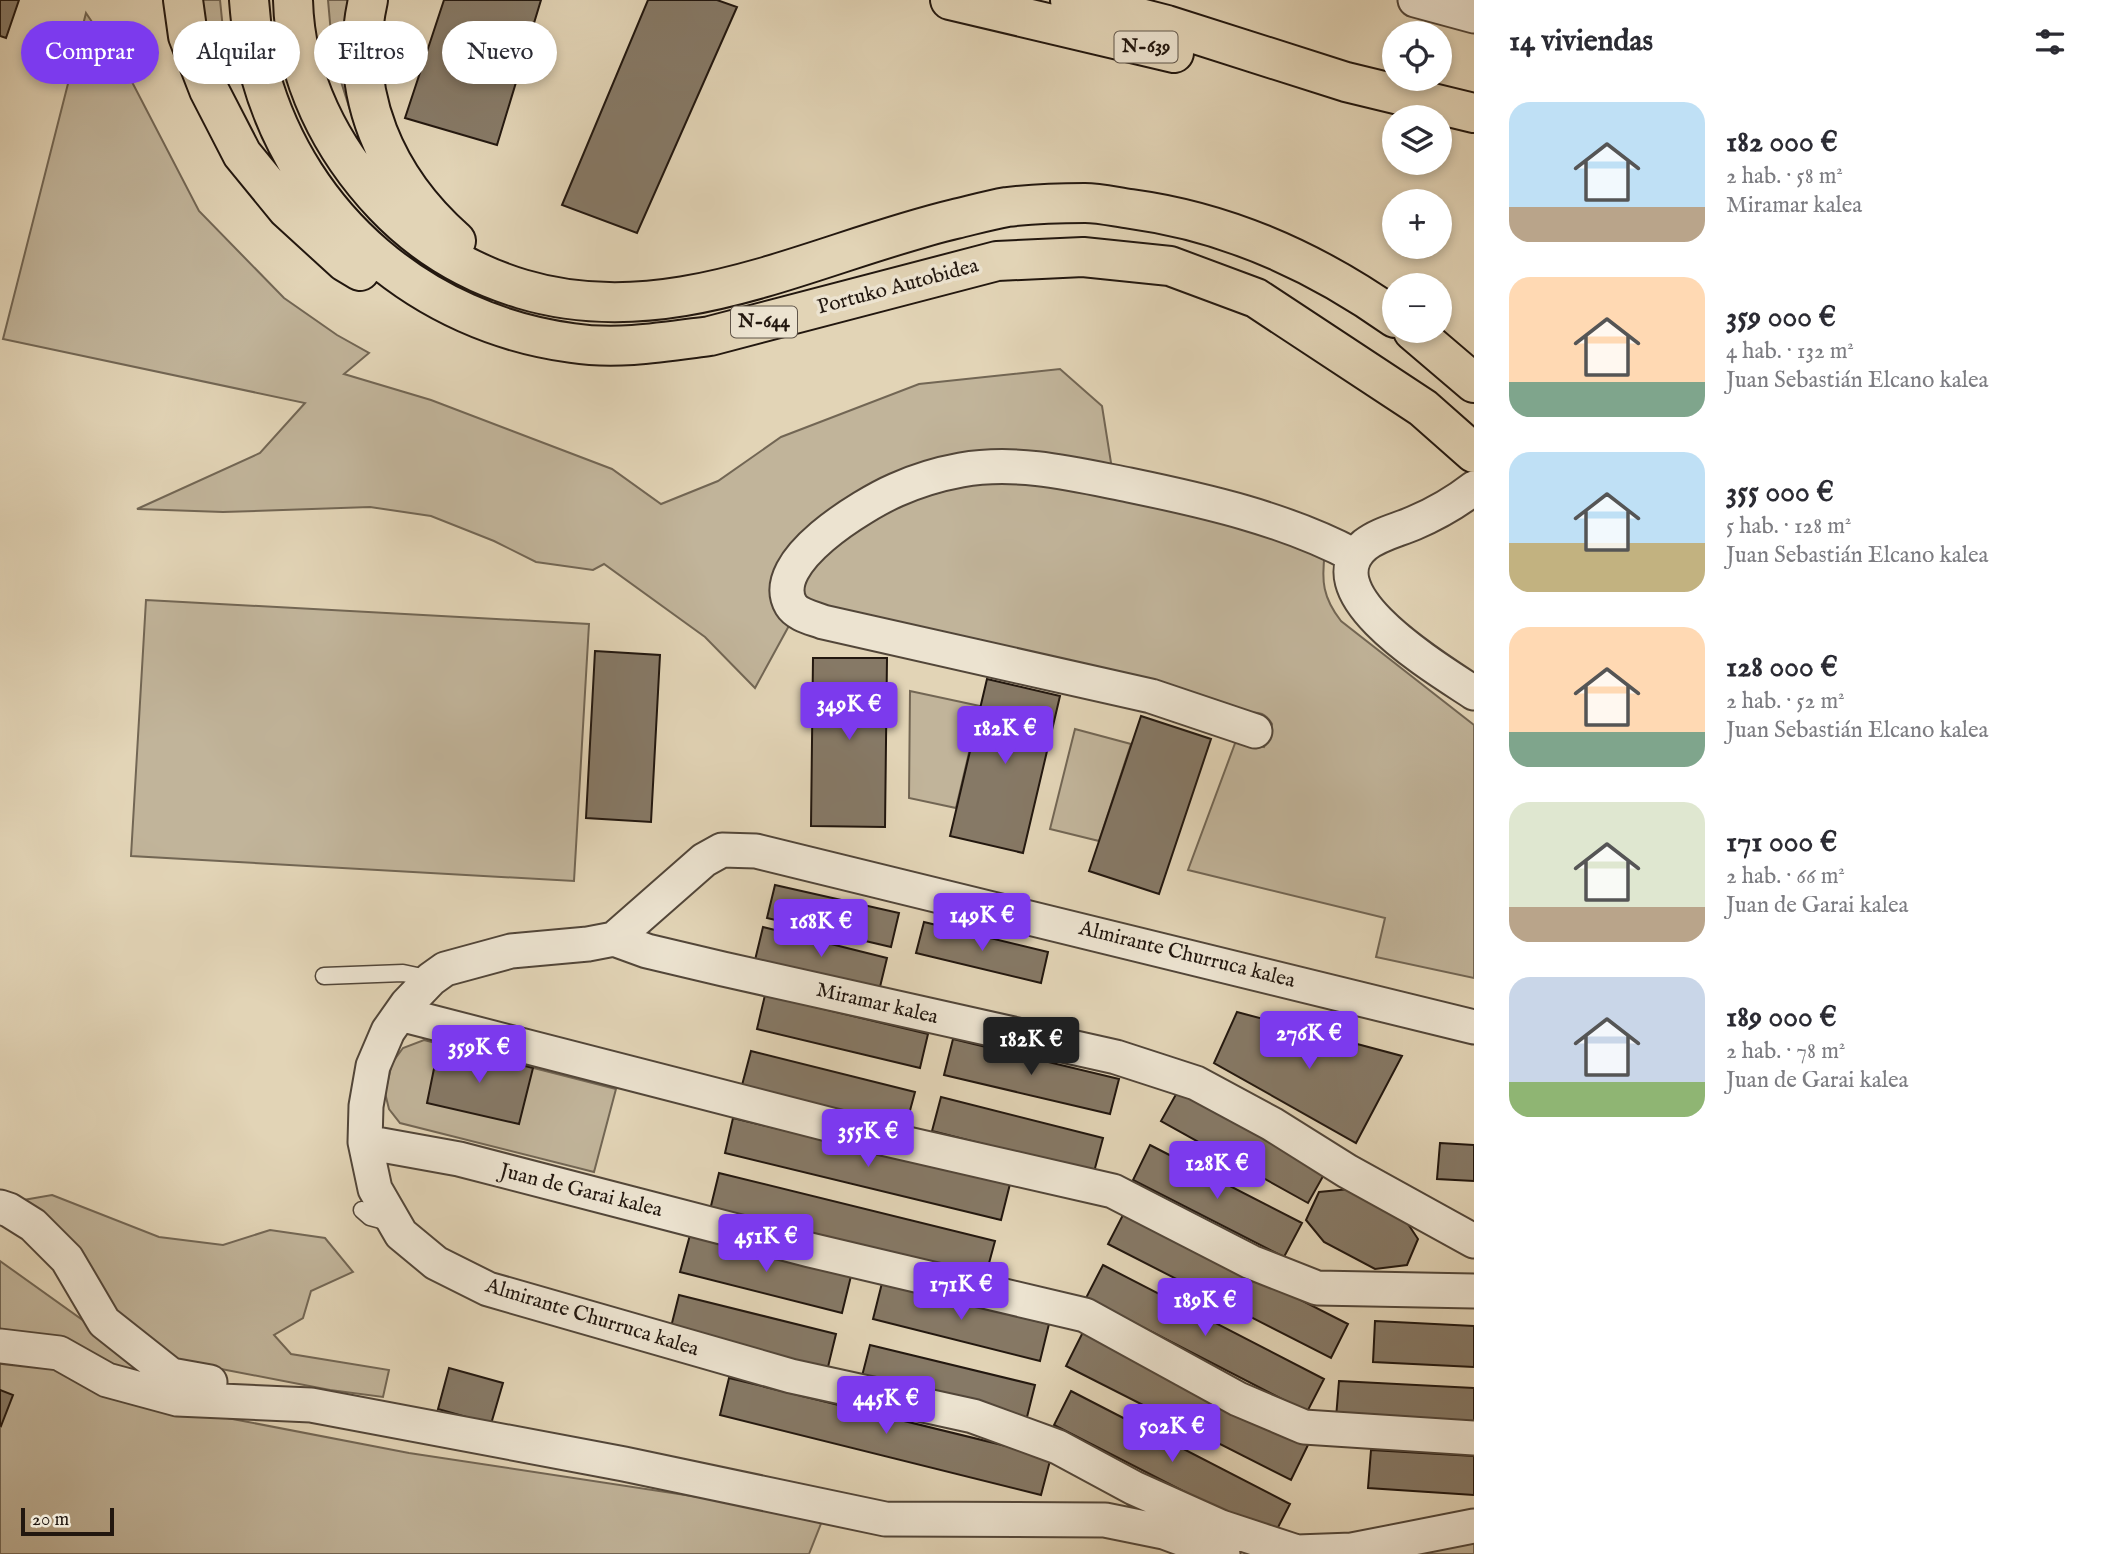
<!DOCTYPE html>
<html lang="es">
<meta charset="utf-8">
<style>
body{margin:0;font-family:"IM FELL English",serif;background:#f7f7f7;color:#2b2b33;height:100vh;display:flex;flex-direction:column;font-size:26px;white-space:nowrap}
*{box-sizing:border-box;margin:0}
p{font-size:23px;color:#7c7c81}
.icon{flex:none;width:38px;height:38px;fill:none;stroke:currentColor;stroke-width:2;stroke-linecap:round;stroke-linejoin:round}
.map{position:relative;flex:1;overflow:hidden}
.drawer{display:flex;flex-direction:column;background:#fff;width:630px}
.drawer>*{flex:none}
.top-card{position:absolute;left:21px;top:21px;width:665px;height:63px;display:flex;gap:14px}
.controls{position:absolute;left:1382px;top:21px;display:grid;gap:14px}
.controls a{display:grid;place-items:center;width:70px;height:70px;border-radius:50%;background:#fff;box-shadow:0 4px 10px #0003;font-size:35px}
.scale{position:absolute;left:21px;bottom:18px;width:93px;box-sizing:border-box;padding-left:7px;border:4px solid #22170f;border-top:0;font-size:19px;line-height:24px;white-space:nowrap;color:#22170f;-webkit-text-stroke:5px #ece3d0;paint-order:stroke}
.price{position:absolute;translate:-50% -60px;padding:0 16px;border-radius:7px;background:#7c3aed;color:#fff;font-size:23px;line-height:46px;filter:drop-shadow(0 2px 4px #0008)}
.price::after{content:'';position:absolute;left:50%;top:42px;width:21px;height:16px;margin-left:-10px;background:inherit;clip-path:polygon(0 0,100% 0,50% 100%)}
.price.active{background:#222;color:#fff}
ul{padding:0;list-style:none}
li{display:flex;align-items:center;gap:21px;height:175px;padding:0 35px}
li span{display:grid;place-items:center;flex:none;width:196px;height:140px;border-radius:21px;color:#555}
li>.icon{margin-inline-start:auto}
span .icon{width:84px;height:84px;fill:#fffc;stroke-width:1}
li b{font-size:30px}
h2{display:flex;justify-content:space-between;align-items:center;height:84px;padding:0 35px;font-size:30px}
.chip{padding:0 24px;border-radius:32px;background:#fff;box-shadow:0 4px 10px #0003;font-size:24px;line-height:63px}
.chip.active{background:#7c3aed;color:#fff}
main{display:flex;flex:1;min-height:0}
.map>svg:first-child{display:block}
</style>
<main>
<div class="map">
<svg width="1474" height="1554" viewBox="0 0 1474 1554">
<rect width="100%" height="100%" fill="#e2d4b6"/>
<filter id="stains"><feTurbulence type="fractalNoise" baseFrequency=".00286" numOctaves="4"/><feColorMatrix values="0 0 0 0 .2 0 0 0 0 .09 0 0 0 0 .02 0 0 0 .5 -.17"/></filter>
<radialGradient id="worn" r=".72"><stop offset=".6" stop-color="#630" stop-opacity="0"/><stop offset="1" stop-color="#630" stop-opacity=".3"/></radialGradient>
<path fill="#c1b49a" stroke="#726654" stroke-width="2" d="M196,0H220L228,78L210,54Z
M328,0H352L345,55L355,126L333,56Z
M86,13L131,80L199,211L284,298L337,335L369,353L344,374L431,400L612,469L661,504L718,481L781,437L919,384L1060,369L1102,406L1112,469L1050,457L821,522L791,622L755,688L705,637L604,564L593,570L536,562L494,541L431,516L370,507L223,512L137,509L260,453L305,403L3,339Z
M986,479L1129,496L1325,552C1321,581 1323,598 1341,621L1474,725V978L1376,957L1385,918L1188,870L1237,738L1264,747L1272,724C1266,714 1259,711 1248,713L804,600L799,580L817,560L885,508Z
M146,600L589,624L574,881L131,856Z
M910,691L980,706L956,808L909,798Z
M1075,729L1131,744L1099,841L1050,829Z
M424,1040L616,1089L594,1172L400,1123L389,1109L385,1093L392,1063L403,1048Z
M52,1195L159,1237L223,1245L270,1230L325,1238L353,1272L311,1291L303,1318L274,1335L291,1354L389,1370L383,1397L330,1390L216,1368L164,1356L125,1329L12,1202Z
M0,1261L217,1416L409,1453L824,1516L809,1554H0Z
M1474,1540V1554H1408Z"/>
<path fill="#867966" stroke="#22170f" stroke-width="2" d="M0,0H19L6,38L0,36Z
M444,0H541L497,145L405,118Z
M648,0H717L737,7L637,233L562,205Z
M595,651L660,655L651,822L586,818Z
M813,658H887L885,827L811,826Z
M987,679L1060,696L1023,853L950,836Z
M1141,716L1211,739L1159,894L1089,871Z
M775,885L899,913L891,947L767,918Z
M924,922L1048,952L1041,983L916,953Z
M763,927L887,958L879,991L755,960Z
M765,995L928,1034L920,1068L757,1029Z
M1237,1012L1402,1056L1356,1143L1214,1063Z
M953,1039L1119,1079L1110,1114L944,1075Z
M439,1044L533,1068L519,1124L427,1103Z
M751,1051L915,1092L905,1129L741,1089Z
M1179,1089L1326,1171L1308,1203L1161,1121Z
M941,1097L1103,1138L1094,1172L932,1131Z
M733,1118L1010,1184L1001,1220L725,1153Z
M1440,1143L1474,1145V1181L1437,1179Z
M1150,1145L1302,1223L1284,1257L1133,1180Z
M719,1173L995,1241L985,1278L710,1210Z
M1350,1189L1402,1215L1418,1239L1407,1265L1375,1269L1324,1242L1306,1220L1319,1192Z
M1125,1211L1348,1324L1331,1358L1108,1244Z
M690,1235L851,1276L842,1313L680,1272Z
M1103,1265L1324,1379L1307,1412L1086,1298Z
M882,1283L1049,1324L1040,1361L873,1319Z
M679,1295L836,1334L827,1371L670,1331Z
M1375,1321L1474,1326V1367L1373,1362Z
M1083,1332L1308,1445L1291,1480L1066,1366Z
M870,1345L1035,1385L1026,1421L861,1380Z
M449,1368L503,1383L491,1424L438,1409Z
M729,1378L1051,1457L1041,1495L720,1415Z
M1339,1381L1474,1388V1425L1336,1418Z
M0,1390L13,1395L1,1426L0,1425Z
M1071,1391L1290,1504L1273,1537L1054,1425Z
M1371,1450L1474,1456V1495L1368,1488Z"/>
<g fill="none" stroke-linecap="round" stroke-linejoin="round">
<defs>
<path id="service" d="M324,976L403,973L431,979
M362,1210L370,1217L392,1223"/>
<path id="minor" d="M1415,0L1474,16
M1474,488C1456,502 1435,514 1414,523C1398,530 1379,534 1365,545C1308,593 1441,671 1474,693
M1255,731L1151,696L823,622C813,618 797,615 791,605C766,562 864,504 896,490C916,481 939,474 961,470C1018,460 1074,474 1129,485C1206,501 1286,519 1355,556
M614,939L647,951L723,969L1116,1057L1196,1083L1272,1124L1347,1171L1474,1241
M400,1014L886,1139L1113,1191L1251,1262L1317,1288L1474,1291
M1474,1027L756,851L722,850L704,860L614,939L588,944L511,951L445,969L431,979L407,1004L388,1031L373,1066L366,1106L365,1142L375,1189L401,1234L436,1263L488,1289L791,1376L973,1416L1058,1447L1134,1488L1221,1527L1297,1552L1352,1550L1474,1526
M365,1142L459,1159L810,1250L1085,1315L1238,1399L1304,1427L1474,1438
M0,1207L9,1210L33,1225L67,1259L104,1322L171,1375L210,1382
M0,1346L59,1353L107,1380L177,1399L311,1405L624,1464L885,1519L1105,1520L1164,1532L1223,1554"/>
<path id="trunk" d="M950,0L1174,53
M1070,0L1167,25L1346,82L1474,113"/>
<path id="motorway" d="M183,0L188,36L209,90L242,154L287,209L345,262L360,271
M249,0C251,25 254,50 260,74C300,219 423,323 572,343C618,350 664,342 710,336L997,261L1083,257L1170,266L1256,298L1423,408L1474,453
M293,0C295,78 331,149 384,205C422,245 469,273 522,289C671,334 813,253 955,219C972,215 990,210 1007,207C1032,204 1060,203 1085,203C1100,203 1116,207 1131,209C1227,222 1316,262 1395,318
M368,0C347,93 386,179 456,241
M1413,331L1474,383"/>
</defs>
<use href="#service" stroke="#524639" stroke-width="19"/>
<use href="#minor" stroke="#524639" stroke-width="37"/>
<use href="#trunk" stroke="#22170f" stroke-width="42"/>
<use href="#motorway" stroke="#22170f" stroke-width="42"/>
<use href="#service" stroke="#ece3d0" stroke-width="16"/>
<use href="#minor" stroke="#ece3d0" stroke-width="33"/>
<use href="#trunk" stroke="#e2d4b6" stroke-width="38"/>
<use href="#motorway" stroke="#e2d4b6" stroke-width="38"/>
</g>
<g text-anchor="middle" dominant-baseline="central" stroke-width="7" stroke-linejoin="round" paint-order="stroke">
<g fill="#ece3d0" stroke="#5f5449" stroke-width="2">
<rect x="1114.5" y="31.5" width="63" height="31" rx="5"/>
<rect x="731" y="306.5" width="66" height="31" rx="5"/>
</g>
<g font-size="19" font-weight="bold" fill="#22170f">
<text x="1146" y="47">N-639</text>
<text x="764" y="322">N-644</text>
</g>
<g font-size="21" fill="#22170f" stroke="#ece3d0">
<text transform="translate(898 287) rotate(-15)">Portuko Autobidea</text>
<text transform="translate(1187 955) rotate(14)">Almirante Churruca kalea</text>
<text transform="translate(877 1004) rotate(13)">Miramar kalea</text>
<text transform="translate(581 1191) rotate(14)">Juan de Garai kalea</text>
<text transform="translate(592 1318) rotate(17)">Almirante Churruca kalea</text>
</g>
</g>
<rect width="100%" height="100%" filter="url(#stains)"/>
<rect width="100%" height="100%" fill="url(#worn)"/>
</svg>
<div class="controls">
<a><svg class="icon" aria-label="locate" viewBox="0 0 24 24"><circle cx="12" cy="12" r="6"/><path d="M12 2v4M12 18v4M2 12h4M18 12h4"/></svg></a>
<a><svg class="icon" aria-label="layers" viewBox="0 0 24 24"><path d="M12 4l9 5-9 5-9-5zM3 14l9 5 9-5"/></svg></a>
<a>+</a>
<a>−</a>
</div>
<div class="scale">20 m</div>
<b class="price" style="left:849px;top:742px">349K €</b>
<b class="price" style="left:1005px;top:766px">182K €</b>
<b class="price" style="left:982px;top:953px">149K €</b>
<b class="price" style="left:821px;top:959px">168K €</b>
<b class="price" style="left:1309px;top:1071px">276K €</b>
<b class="price active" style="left:1031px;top:1077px">182K €</b>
<b class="price" style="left:479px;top:1085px">359K €</b>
<b class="price" style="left:868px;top:1169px">355K €</b>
<b class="price" style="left:1217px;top:1201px">128K €</b>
<b class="price" style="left:766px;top:1274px">451K €</b>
<b class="price" style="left:961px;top:1322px">171K €</b>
<b class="price" style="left:1205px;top:1338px">189K €</b>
<b class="price" style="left:886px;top:1436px">445K €</b>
<b class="price" style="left:1172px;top:1464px">502K €</b>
<div class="top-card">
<a class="chip active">Comprar</a>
<a class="chip">Alquilar</a>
<a class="chip">Filtros</a>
<a class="chip">Nuevo</a>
</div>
</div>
<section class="drawer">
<h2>14 viviendas<svg class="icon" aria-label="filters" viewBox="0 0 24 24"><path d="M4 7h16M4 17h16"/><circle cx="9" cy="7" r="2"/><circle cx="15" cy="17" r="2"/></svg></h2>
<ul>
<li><span style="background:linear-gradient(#bfe0f5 75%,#b9a48a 0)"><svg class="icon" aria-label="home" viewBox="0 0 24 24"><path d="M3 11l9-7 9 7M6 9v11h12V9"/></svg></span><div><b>182 000 €</b><p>2 hab. · 58 m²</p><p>Miramar kalea</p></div></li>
<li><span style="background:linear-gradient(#ffd9b3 75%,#7fa58c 0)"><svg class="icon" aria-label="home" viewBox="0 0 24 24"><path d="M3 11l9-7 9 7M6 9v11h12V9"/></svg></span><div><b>359 000 €</b><p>4 hab. · 132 m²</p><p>Juan Sebastián Elcano kalea</p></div></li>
<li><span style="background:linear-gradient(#bfe0f5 65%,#c2b280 0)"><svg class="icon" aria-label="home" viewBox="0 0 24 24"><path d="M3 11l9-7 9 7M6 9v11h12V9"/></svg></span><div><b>355 000 €</b><p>5 hab. · 128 m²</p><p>Juan Sebastián Elcano kalea</p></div></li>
<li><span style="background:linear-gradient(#ffd9b3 75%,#7fa58c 0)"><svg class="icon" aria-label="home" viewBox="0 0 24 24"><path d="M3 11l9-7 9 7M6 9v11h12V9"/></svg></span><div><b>128 000 €</b><p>2 hab. · 52 m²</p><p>Juan Sebastián Elcano kalea</p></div></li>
<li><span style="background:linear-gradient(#dfe7d0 75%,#b9a48a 0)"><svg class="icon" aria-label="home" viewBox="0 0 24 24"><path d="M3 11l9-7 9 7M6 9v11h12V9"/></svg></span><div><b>171 000 €</b><p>2 hab. · 66 m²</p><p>Juan de Garai kalea</p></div></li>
<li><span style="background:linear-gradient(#c9d6e8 75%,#8fb573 0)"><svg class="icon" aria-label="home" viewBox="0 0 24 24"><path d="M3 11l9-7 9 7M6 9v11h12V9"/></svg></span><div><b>189 000 €</b><p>2 hab. · 78 m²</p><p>Juan de Garai kalea</p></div></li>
</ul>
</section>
</main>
